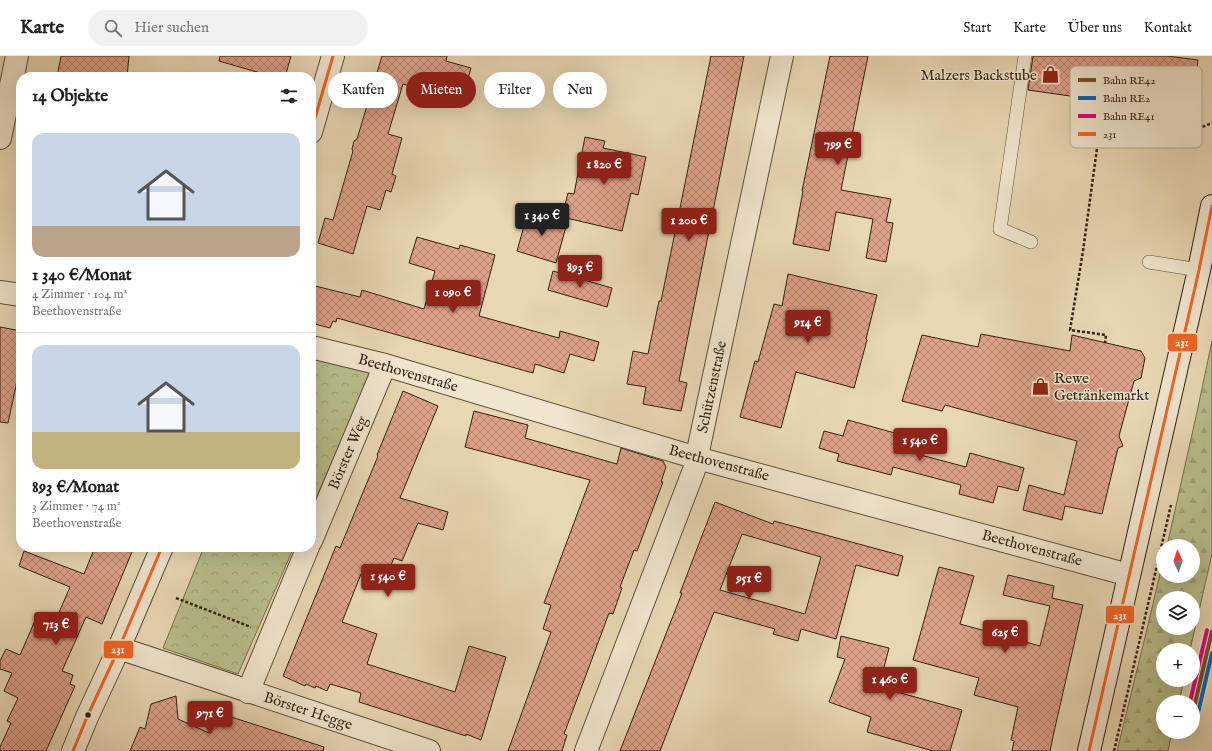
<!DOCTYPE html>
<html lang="de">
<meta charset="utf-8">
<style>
body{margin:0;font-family:"IM FELL English",serif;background:#f2f2f2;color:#202124;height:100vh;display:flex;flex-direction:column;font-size:15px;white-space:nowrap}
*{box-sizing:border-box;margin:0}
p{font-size:13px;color:#757577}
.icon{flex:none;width:22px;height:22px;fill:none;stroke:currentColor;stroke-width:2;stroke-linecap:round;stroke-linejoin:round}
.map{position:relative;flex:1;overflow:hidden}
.drawer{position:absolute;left:16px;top:16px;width:300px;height:480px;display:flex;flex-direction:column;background:#fff;border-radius:16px;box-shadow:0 4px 16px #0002}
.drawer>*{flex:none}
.top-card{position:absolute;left:328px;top:16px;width:380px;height:36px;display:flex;gap:8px}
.needle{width:26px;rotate:357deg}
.fabs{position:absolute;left:1156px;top:483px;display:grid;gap:8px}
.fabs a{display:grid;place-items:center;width:44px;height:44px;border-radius:50%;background:#fff;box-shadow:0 4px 16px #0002;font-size:20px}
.price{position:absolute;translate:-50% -34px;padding:0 9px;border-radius:4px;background:#8f2418;color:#fff;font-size:13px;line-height:26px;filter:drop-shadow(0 1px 2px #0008)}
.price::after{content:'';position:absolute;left:50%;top:24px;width:12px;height:9px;margin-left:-6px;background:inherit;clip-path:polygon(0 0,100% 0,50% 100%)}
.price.on{background:#222;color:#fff}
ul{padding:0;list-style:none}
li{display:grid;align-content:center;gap:8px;height:212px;padding:0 16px}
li+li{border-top:1px solid #e0e0e0}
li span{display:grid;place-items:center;height:124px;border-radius:12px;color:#555}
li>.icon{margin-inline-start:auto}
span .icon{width:72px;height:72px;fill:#fffc;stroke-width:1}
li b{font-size:17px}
h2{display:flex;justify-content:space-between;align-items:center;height:48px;padding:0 16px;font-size:17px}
.pill{padding:0 14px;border-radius:18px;background:#fff;box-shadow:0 4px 16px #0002;font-size:14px;line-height:36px}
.pill.on{background:#8f2418;color:#fff}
header{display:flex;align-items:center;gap:24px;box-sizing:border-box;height:56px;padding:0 20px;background:#fff;border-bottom:1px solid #e0e0e0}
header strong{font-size:19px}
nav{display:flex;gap:22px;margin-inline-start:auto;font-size:14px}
.search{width:280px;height:36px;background:#f2f2f2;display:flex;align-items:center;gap:10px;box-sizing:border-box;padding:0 14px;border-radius:22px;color:#757577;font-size:15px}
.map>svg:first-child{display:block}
</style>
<header>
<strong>Karte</strong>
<div class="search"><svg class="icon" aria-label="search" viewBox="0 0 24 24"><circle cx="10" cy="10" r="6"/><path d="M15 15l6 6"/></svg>Hier suchen</div>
<nav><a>Start</a><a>Karte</a><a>Über uns</a><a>Kontakt</a></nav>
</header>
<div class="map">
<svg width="1212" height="695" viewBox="0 0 1212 695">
<defs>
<pattern id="forest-firs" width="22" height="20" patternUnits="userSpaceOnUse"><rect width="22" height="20" fill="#b8be8b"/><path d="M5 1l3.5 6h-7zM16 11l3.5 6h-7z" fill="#9fa377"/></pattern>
<pattern id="park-crowns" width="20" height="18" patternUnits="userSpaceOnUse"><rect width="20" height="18" fill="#b8be8b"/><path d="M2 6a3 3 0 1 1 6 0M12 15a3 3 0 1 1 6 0" fill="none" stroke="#9fa377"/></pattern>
<pattern id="building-cross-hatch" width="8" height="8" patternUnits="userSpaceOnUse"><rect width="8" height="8" fill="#dea289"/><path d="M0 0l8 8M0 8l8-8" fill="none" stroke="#b5836f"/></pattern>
</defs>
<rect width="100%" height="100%" fill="#e8d7b3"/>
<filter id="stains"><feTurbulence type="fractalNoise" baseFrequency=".005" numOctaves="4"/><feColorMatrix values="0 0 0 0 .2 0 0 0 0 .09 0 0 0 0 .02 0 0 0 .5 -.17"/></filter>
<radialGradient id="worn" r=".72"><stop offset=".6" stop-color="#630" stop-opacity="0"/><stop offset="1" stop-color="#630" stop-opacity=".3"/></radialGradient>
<path fill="url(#forest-firs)" stroke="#766e4f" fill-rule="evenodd" d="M1212,285V498L1190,594H1163V624H1184L1179,646H1163V676H1172L1168,695H1117L1148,569L1163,505V520H1193V490H1167L1197,356ZM1163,542H1193V572H1163Z"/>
<path fill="url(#park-crowns)" stroke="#766e4f" d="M311,301L372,315L311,453Z
M204,491H294L238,618L163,592Z"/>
<path fill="url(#building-cross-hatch)" stroke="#331f13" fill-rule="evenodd" d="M61,0H129L127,21H57Z
M220,0H291L285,21H274L219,5Z
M382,0H447L446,5L471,12L462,45L424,33V35L403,28L388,78L402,82L392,118L396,120L391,136L386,134L380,154L367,150L353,198L318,187L325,162L333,164L353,95L352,93L354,85L357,83Z
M711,0H744L679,325L687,327L681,355L643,348L646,331L627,328L633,295L648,298L659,245H661Z
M830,0H868L841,134L891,143L886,166L893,167L886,206L866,202L873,163L836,156L829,195L793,188L803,135H802Z
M1033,0H1167L1198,4L1190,64L1146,58L1147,51L1028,34Z
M585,81L605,85L603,92L646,101L638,139L631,137L622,175L562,161L568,137L574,138Z
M528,156L567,167L556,207L517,195Z
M417,181L459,193L460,189L495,199L479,260L559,282L560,275L599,286L594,305L570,298L564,317L535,308L533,317L337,262L336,266L333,265L330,272L311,267V229L360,241L362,234L424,253L435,215L409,207Z
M553,215L612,232L607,251L548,234Z
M788,218L877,239L866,283L867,284L854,332L796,316L781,372L740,361L755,305L758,306L774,248L782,250Z
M0,271L21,275V307L8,367L0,366Z
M981,278L1070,295L1072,279L1141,295L1145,302L1141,322L1134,325L1119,380L1123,390L1118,392L1102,458L1065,450L1062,464L1023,454L1029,429L1064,439L1077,385L945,349L942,355L902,345L922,279L978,291Z
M403,335L438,350L400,442L448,456L443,474L418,467L402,505L394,502L389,514L379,510L373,523L361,518L342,566L377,578L367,608L455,636L469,590L506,601L481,684L466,678V680L359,646L361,637L330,628L327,635L316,630L315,632L306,628L305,630L283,620L336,490L340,492L378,400L377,399Z
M474,355L528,369L525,382L617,408L621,392L663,405L666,411L661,426H663L637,495L634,494L620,531L622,532L613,558L609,557L602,576L564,678L567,679L562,695H508L551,576L543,573L551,549L544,547L590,424L465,391Z
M848,364L902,379L898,393L966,411L970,397L1024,412L1018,435L998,430L993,447L959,438L961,429L893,411L891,419L837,405L839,398L819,392L824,375L843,380Z
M715,446L773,468L774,465L903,500L898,520L856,509L836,583L801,573L798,585L773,578L775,573L714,556L660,695H620L682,537H680ZM742,478L821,501L805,558L720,534Z
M95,491H134L102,568L86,561L62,615L73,619L70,628L75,630L46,695H0V691L11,667L7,665L18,642L4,635L12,617L0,613V605L6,593L20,599L37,560L54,568L70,531L19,510L24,495L84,518Z
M939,511L974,520L960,568L1040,590L1050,550L1003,539L1008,519L1054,530L1052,542L1083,549L1054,676L1050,695H1012L1014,685L1011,684L1018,651L974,639L979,622L913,604Z
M841,580L889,592L879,631L962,654L950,695H933L867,676L871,661L829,646L845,603L837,601Z
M176,640L178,663L209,677L216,656L324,691L323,695H130L140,671L145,673L151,648Z"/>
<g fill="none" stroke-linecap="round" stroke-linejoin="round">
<defs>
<path id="service" d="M1025,0L1000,173L1031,186
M1149,206L1199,214"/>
<path id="minor" d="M311,76L333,0
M0,82L17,0
M0,236L21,239
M311,291L385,309L697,402L1129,519
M311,485L385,309
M119,592L429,695
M248,636L308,491
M73,695L87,661L119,592L162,491
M586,695L694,414L782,0"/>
<path id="secondary" d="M1089,695L1199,214L1212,150"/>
</defs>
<use href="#service" stroke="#604d3b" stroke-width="14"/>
<use href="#minor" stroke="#604d3b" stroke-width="24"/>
<use href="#secondary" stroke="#331f13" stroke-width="24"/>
<path stroke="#331f13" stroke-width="2.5" stroke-dasharray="3 2" stroke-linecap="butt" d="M1082,41L1098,85L1083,195L1070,274L1106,279L1105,287
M1170,91L1176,81L1212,67
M176,542L251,571
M1114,695L1171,449"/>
<use href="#service" stroke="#f0e5ce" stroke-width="13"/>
<use href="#minor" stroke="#f0e5ce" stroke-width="22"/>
<use href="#secondary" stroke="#f0e5ce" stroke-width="22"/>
<defs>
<path id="bus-1" d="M311,76L333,0
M73,695L87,661L119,592L162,491
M1089,695L1199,214L1212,150"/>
</defs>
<use href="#bus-1" stroke="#f0e5ce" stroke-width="6"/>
<use href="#bus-1" stroke="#f26522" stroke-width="3"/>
<defs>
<path id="rail-1" d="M1193,656L1212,575"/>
<path id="rail-2" d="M1198,657L1212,597"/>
<path id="rail-3" d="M1190,646L1207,574"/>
</defs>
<use href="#rail-1" stroke="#f0e5ce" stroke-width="7"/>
<use href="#rail-2" stroke="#f0e5ce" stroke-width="7"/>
<use href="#rail-3" stroke="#f0e5ce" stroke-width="7"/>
<use href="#rail-1" stroke="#7a4b2a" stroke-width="4"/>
<use href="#rail-2" stroke="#0065bd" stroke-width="4"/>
<use href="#rail-3" stroke="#e5007d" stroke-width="4"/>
</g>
<defs>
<symbol id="shop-bare" viewBox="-9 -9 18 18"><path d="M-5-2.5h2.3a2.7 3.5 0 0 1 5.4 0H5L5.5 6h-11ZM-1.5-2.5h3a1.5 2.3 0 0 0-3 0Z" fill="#8f2418" stroke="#f0e5ce" stroke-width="2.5" paint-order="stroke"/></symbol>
</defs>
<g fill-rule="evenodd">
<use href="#shop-bare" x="1038" y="6" width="25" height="25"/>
<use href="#shop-bare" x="1028" y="318" width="25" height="25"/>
</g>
<circle fill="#331f13" stroke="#f0e5ce" stroke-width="1.5" cx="88" cy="659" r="3.5"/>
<g text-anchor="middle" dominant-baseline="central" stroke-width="3" stroke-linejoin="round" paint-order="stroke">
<g font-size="15" fill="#331f13" stroke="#f0e5ce" text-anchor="end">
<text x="1037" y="19">Malzers Backstube</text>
<text x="1054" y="322" text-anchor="start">Rewe<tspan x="1054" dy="17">Getränkemarkt</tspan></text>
</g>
<g font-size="15" fill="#331f13" stroke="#f0e5ce">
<text transform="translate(408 317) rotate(16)">Beethovenstraße</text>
<text transform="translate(712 331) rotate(-78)">Schützenstraße</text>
<text transform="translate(348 397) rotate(-67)">Börster Weg</text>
<text transform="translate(719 407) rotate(15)">Beethovenstraße</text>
<text transform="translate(1032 492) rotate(15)">Beethovenstraße</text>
<text transform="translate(308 655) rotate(18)">Börster Hegge</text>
</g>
</g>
<rect x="1070" y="10" width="132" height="82" rx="6" fill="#f0e5ce" stroke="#b7aa96" stroke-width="1"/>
<rect x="1078" y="22" width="18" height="4" fill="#7a4b2a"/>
<rect x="1078" y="40" width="18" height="4" fill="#0065bd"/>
<rect x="1078" y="58" width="18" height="4" fill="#e5007d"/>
<rect x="1078" y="76" width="18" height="4" fill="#f26522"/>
<g font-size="11" fill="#331f13">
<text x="1103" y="28">Bahn RE42</text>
<text x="1103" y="46">Bahn RE2</text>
<text x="1103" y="64">Bahn RE41</text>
<text x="1103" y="82">231</text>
</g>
<g stroke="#f0e5ce" stroke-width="1.5">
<rect x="1167" y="277" width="31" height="19" rx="4" fill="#f26522"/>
<rect x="1105" y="549" width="30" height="19" rx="4" fill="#f26522"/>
<rect x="103" y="584" width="31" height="19" rx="4" fill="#f26522"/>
</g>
<g font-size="11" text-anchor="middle" font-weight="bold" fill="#fff">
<text x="1182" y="290">231</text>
<text x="1120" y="563">231</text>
<text x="118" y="597">231</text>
</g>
<rect width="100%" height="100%" filter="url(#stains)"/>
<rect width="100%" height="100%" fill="url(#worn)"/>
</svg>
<div class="fabs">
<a><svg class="needle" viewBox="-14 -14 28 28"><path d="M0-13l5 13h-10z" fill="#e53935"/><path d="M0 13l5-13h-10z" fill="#757577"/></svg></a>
<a><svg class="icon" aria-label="layers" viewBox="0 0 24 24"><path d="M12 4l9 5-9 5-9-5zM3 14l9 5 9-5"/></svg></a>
<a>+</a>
<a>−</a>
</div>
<b class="price" style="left:838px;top:110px">799 €</b>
<b class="price" style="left:604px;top:130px">1 820 €</b>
<b class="price on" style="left:542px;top:181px">1 340 €</b>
<b class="price" style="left:689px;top:186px">1 200 €</b>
<b class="price" style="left:580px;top:233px">893 €</b>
<b class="price" style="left:453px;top:258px">1 090 €</b>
<b class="price" style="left:808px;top:288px">914 €</b>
<b class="price" style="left:920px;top:406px">1 540 €</b>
<b class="price" style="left:388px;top:542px">1 540 €</b>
<b class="price" style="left:749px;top:544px">951 €</b>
<b class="price" style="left:56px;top:590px">713 €</b>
<b class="price" style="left:1005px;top:598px">625 €</b>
<b class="price" style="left:890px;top:645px">1 460 €</b>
<b class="price" style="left:210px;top:679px">971 €</b>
<div class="top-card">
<a class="pill">Kaufen</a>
<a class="pill on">Mieten</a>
<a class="pill">Filter</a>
<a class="pill">Neu</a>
</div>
<section class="drawer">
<h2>14 Objekte<svg class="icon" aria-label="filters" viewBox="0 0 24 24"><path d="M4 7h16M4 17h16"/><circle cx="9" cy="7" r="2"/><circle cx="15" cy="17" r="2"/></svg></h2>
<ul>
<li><span style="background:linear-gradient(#c9d6e8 75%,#b9a48a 0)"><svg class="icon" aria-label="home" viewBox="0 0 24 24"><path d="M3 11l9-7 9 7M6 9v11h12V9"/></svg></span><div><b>1 340 €/Monat</b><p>4 Zimmer · 104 m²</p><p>Beethovenstraße</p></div></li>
<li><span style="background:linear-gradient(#c9d6e8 70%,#c2b280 0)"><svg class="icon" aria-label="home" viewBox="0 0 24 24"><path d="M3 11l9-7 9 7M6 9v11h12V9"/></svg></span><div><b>893 €/Monat</b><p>3 Zimmer · 74 m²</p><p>Beethovenstraße</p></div></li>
</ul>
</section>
</div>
